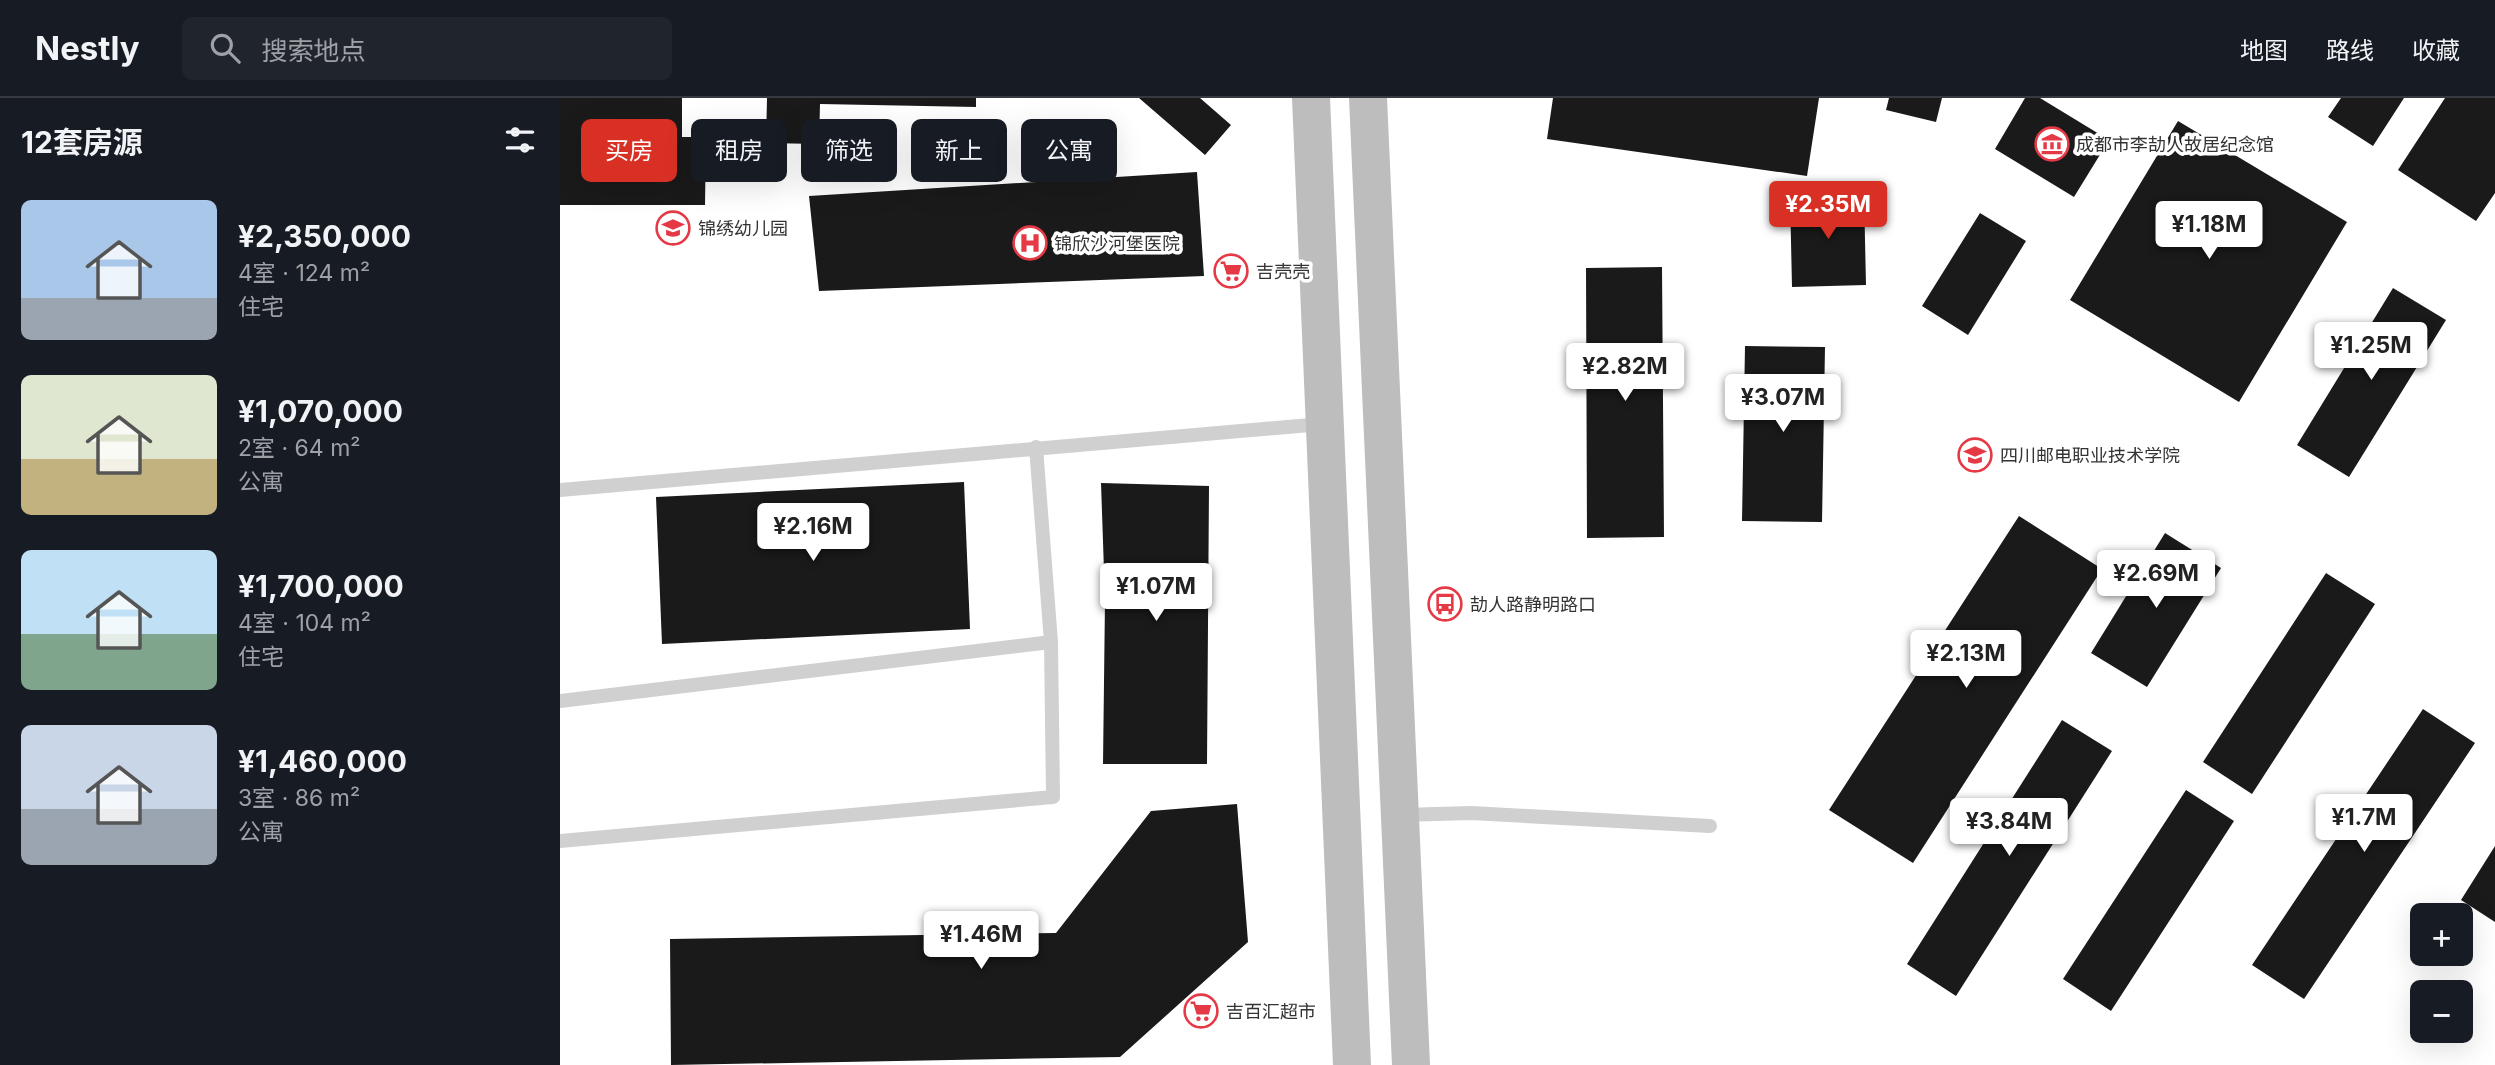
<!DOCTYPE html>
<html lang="zh">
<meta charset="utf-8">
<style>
body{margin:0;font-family:Inter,"Noto Sans SC",sans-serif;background:#20242c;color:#f1f3f6;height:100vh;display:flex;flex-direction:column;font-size:26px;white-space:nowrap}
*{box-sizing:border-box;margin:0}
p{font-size:23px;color:#9ea1a6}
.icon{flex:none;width:38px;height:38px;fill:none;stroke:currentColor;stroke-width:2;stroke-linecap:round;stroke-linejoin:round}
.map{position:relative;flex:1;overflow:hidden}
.panel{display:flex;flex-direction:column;background:#171b24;width:560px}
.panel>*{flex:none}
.banner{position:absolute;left:21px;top:21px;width:665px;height:63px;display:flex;gap:14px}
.tools{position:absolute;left:1850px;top:805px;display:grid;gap:14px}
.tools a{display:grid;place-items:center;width:63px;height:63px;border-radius:10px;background:#171b24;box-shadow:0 7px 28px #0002;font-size:35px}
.price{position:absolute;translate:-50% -60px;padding:0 16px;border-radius:7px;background:#fff;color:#222;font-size:23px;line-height:46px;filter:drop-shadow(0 2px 4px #0008)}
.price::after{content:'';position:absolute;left:50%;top:42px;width:21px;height:16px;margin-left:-10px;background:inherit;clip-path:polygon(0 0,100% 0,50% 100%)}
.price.current{background:#d93025;color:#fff}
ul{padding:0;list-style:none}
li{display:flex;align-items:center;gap:21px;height:175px;padding:0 21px}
li span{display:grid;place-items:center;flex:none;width:196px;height:140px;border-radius:10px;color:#555}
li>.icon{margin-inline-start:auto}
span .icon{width:84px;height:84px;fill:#fffc;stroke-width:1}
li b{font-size:30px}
h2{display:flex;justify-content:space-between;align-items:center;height:84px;padding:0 21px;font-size:30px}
.tag{padding:0 24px;border-radius:10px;background:#171b24;box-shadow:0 7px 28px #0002;font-size:24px;line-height:63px}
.tag.current{background:#d93025;color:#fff}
header{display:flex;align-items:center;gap:42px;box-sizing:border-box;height:98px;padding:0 35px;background:#171b24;border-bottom:2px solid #363941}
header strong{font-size:33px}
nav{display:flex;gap:38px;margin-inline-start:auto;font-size:24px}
.search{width:490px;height:63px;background:#20242c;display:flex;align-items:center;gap:18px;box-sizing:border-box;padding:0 24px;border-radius:10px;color:#9ea1a6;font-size:26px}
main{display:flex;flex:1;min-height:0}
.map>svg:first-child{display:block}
</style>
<header>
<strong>Nestly</strong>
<div class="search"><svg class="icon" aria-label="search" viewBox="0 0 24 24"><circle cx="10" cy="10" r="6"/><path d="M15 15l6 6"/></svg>搜索地点</div>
<nav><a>地图</a><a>路线</a><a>收藏</a></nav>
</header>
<main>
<section class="panel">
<h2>12套房源<svg class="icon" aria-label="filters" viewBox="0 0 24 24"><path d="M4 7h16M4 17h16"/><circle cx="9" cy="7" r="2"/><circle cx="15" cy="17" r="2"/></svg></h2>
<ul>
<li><span style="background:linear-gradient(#a9c7e8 70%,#9aa5b1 0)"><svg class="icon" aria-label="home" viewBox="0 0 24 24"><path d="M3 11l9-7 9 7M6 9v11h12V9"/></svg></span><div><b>¥2,350,000</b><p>4室 · 124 m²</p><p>住宅</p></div></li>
<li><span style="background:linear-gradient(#dfe7d0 60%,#c2b280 0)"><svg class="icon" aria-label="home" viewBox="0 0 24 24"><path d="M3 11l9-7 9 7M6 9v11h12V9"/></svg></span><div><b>¥1,070,000</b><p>2室 · 64 m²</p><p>公寓</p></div></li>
<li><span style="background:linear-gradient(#bfe0f5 60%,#7fa58c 0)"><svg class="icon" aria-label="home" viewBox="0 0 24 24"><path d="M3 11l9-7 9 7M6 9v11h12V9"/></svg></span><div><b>¥1,700,000</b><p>4室 · 104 m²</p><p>住宅</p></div></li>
<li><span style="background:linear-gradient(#c9d6e8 60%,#9aa5b1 0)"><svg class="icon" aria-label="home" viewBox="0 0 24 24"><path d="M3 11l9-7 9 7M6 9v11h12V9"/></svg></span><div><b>¥1,460,000</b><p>3室 · 86 m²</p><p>公寓</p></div></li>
</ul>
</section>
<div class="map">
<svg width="1935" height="967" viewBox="0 0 1935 967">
<rect width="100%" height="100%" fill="#fff"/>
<path fill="#1a1a1a" d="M0,0H122V39H146L145,107H0Z
M207,0H416V9L260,6L259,46L206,45Z
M579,0H640L671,27L645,57Z
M993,0H1259L1247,78L987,41Z
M1329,0H1382L1376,24L1326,12Z
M1465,0H1480L1549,42L1514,99L1435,51Z
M1781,0H1844L1813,48L1768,19Z
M1885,0H1935V95L1916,123L1838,72Z
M1618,23L1787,124L1679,304L1510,202Z
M637,74L644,178L259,193L249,98Z
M1304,96L1306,187L1232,189L1230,98Z
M1420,115L1466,143L1408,237L1362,208Z
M1102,169L1104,439L1027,440L1026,170Z
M1833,190L1886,222L1789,379L1737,347Z
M1185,248L1265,249L1262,424L1182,423Z
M404,384L410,531L102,546L96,399Z
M541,385L649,388L647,666H543L545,502Z
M1459,418L1542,471L1353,765L1269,712Z
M1605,435L1661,470L1587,589L1531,555Z
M1766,475L1815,506L1692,696L1643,664Z
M1863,611L1915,645L1744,901L1692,867Z
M1502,622L1552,653L1396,898L1347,866Z
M1626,692L1674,723L1551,913L1503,881Z
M677,706L688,844L560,959L111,967L110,841L496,835L591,713Z
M1935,748V824L1901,802Z"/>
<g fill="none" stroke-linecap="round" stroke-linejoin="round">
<path stroke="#d0d0d0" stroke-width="14" d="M0,392L762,326
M0,603L491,544L476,349
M841,717L911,715L1150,728
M0,743L493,699L491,544"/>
<path stroke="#bdbdbd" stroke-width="38" d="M751,0L792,967
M808,0L851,967"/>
</g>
<defs>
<symbol id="museum-ring" viewBox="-11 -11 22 22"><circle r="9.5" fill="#fff" stroke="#e63946" stroke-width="1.5"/><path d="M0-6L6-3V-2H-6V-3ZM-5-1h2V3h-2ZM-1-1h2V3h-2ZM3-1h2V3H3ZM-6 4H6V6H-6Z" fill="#e63946"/></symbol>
<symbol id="school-ring" viewBox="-11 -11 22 22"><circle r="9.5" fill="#fff" stroke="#e63946" stroke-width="1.5"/><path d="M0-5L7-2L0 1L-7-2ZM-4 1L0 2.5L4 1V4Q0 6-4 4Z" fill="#e63946"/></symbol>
<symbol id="hospital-ring" viewBox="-11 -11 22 22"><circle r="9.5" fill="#fff" stroke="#e63946" stroke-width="1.5"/><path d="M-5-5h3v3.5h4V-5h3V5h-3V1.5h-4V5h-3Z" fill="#e63946"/></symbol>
<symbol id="supermarket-ring" viewBox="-11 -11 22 22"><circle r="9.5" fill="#fff" stroke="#e63946" stroke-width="1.5"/><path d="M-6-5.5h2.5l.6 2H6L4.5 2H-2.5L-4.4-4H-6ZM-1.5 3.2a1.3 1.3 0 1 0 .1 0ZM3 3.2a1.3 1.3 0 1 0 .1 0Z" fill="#e63946"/></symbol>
<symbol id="university-ring" viewBox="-11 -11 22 22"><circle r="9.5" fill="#fff" stroke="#e63946" stroke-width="1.5"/><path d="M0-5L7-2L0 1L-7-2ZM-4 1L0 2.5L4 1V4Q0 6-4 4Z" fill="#e63946"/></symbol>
<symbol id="bus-ring" viewBox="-11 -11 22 22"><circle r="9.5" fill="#fff" stroke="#e63946" stroke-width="1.5"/><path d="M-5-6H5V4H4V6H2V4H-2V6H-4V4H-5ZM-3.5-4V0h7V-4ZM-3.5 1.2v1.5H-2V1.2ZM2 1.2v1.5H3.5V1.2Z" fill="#e63946"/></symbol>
</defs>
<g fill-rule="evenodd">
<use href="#museum-ring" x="1473" y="27" width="38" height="38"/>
<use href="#school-ring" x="94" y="111" width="38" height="38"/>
<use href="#hospital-ring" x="451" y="126" width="38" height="38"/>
<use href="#supermarket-ring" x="652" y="154" width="38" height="38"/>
<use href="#university-ring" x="1396" y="338" width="38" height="38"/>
<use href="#bus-ring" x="866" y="487" width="38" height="38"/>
<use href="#supermarket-ring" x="622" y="894" width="38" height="38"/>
</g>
<g text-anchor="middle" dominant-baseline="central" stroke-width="7" stroke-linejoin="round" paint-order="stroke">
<g font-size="18" fill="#333" stroke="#fff" text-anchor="start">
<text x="1516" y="46">成都市李劼人故居纪念馆</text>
<text x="138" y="130">锦绣幼儿园</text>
<text x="494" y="145">锦欣沙河堡医院</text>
<text x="696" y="173">吉壳壳</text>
<text x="1440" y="357">四川邮电职业技术学院</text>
<text x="910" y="506">劼人路静明路口</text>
<text x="666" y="913">吉百汇超市</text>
</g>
</g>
</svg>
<div class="tools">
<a>+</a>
<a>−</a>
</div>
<b class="price current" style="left:1268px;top:143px">¥2.35M</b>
<b class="price" style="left:1649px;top:163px">¥1.18M</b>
<b class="price" style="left:1811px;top:284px">¥1.25M</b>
<b class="price" style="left:1065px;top:305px">¥2.82M</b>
<b class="price" style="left:1223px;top:336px">¥3.07M</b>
<b class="price" style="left:253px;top:465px">¥2.16M</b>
<b class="price" style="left:1596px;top:512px">¥2.69M</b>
<b class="price" style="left:596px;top:525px">¥1.07M</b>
<b class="price" style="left:1406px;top:592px">¥2.13M</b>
<b class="price" style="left:1804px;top:756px">¥1.7M</b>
<b class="price" style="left:1449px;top:760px">¥3.84M</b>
<b class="price" style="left:421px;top:873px">¥1.46M</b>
<div class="banner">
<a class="tag current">买房</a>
<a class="tag">租房</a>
<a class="tag">筛选</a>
<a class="tag">新上</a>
<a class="tag">公寓</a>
</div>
</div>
</main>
